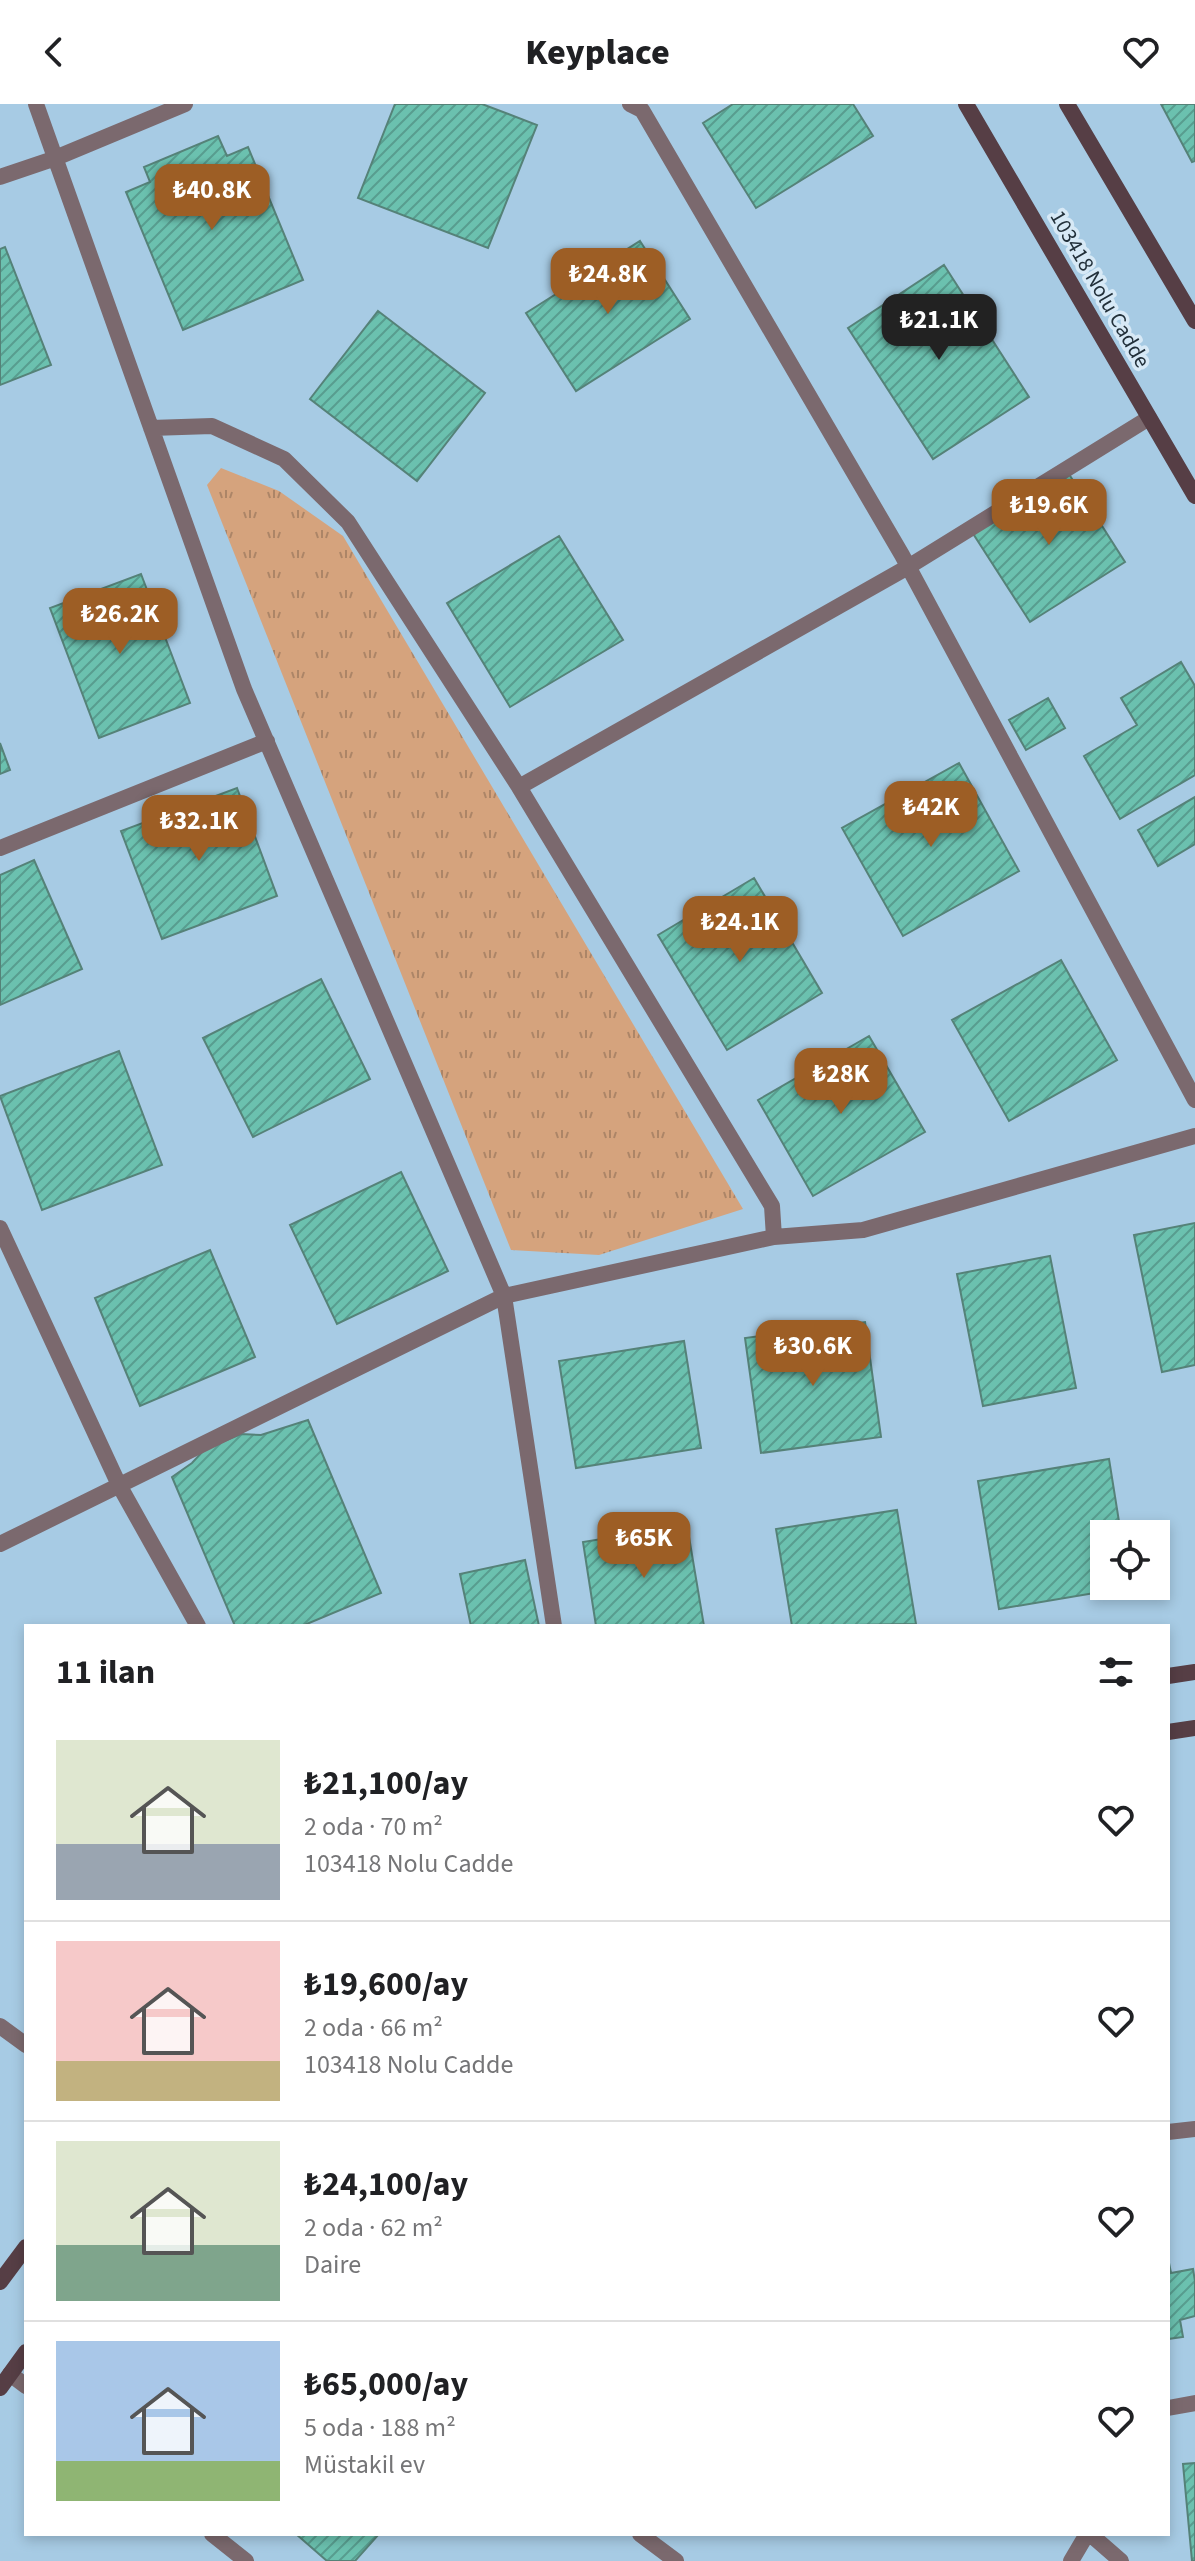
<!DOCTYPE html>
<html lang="tr">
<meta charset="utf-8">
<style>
body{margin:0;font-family:"Source Sans 3",sans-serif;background:#f6f6f6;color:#202124;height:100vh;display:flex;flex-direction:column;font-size:30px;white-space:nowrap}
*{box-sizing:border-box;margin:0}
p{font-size:26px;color:#757577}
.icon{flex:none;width:44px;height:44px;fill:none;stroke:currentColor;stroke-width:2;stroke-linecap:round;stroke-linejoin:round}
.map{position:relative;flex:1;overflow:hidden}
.side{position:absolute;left:24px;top:1520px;width:1146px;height:912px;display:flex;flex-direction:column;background:#fff;border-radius:0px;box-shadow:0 4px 12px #0003}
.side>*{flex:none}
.fabs{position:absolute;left:1090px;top:1416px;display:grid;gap:16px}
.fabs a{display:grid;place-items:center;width:80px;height:80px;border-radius:0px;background:#fff;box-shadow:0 4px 12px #0003;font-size:40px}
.price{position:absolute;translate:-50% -68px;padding:0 18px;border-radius:16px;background:#9d5e25;color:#fff;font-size:26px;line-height:52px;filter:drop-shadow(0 2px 4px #0008)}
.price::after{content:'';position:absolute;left:50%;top:48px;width:24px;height:18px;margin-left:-12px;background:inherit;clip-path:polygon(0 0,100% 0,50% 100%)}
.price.on{background:#222;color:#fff}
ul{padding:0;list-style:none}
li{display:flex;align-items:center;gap:24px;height:200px;padding:0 32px}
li+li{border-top:2px solid #e0e0e0}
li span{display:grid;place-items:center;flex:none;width:224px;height:160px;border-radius:0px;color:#555}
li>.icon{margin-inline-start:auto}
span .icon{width:96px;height:96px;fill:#fffc;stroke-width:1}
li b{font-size:34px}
h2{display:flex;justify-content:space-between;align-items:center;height:96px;padding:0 32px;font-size:34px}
header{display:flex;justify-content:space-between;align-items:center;height:104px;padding:0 32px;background:#fff;font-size:36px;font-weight:800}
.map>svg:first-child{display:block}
</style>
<header><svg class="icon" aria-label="back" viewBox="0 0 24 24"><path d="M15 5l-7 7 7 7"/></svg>Keyplace<svg class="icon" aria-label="heart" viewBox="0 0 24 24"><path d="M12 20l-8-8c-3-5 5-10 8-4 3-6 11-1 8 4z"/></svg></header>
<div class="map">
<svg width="1195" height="2457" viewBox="0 0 1195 2457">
<defs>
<pattern id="park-tufts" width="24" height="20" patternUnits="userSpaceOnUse" patternTransform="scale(2)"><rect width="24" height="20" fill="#d5a37d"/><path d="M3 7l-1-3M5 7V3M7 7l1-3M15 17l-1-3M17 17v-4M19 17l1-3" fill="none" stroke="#ac8567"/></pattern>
<pattern id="building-hatch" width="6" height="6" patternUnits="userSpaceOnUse" patternTransform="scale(2)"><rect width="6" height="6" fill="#6bc1af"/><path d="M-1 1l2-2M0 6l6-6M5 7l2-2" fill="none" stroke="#589d8f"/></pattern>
</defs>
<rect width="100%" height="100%" fill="#a7cbe4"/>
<path fill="url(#park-tufts)" d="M221,364L279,387L343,432L743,1105L599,1151L511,1146L207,381Z"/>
<path fill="url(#building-hatch)" stroke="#558278" stroke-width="2" d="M395,0H482L537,21L488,144L358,94Z
M733,0H853L873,32L756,104L703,19Z
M1161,0H1195V57L1192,58Z
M218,32L227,52L248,43L303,176L183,226L126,88L150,78L144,63Z
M640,137L690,215L576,287L526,209Z
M5,143L51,261L0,281V145Z
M944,161L1029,293L933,355L848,224Z
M378,207L485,289L417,377L310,295Z
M1067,367L1125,458L1030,518L972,428Z
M559,432L623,536L510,603L447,499Z
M141,470L190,599L99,634L50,504Z
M1181,558L1195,582V671L1120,715L1084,652L1137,621L1121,594Z
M1048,594L1065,624L1026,646L1009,616Z
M0,639L10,666L0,670Z
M959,659L1019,767L903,832L842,724Z
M237,684L277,792L162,835L121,727Z
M1195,693V740L1158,762L1138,726Z
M34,756L82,865L0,901V771Z
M754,774L822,889L727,946L658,831Z
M1061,856L1117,956L1009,1017L952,916Z
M321,875L370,975L253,1033L203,934Z
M869,932L925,1028L813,1092L758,996Z
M119,947L162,1061L42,1106L0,992Z
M401,1068L448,1167L337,1220L290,1121Z
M1195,1119V1261L1162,1268L1134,1131Z
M210,1146L255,1253L140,1302L95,1194Z
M1050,1152L1076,1284L983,1302L957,1170Z
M865,1218L881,1333L761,1349L745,1234Z
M684,1237L701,1344L576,1364L559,1257Z
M308,1316L381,1489L302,1522H235L172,1373L192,1359L205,1345L241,1330L261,1331Z
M1109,1355L1121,1430H1104V1482L1130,1483L999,1505L978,1377Z
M897,1406L916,1520L792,1522L776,1425Z
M687,1421L704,1522H596L583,1438Z
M525,1456L539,1522H471L460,1470Z
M1168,2154L1171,2169L1193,2165L1195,2177V2212L1180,2216L1183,2233L1168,2235Z
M1195,2359V2457H1192L1183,2360Z
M296,2430H379L355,2457H327Z"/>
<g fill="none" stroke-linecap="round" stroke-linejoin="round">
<path stroke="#7b696e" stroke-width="16" d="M36,0L244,585L504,1192L554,1522
M630,0L642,6L902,451L1195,996
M0,73L53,55L185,0
M151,324L212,322L284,355L348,418L519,683L772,1102L774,1133
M519,683L908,463L1149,314
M0,744L267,637
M0,1124L119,1381L198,1522
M0,1440L504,1192L774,1133L863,1126L1195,1032
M0,1922L26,1941
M1168,2028L1195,2025
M10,2270L26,2282
M1168,2304L1195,2299
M212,2430L246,2457
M640,2430L676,2457
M1090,2430L1121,2457
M1071,2457L1087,2430"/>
<path stroke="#563e45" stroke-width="16" d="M966,0L1195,392
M1067,0L1195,217
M1168,1572L1195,1568
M1168,1628L1195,1624
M0,2178L26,2143
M0,2284L26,2248"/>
</g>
<g text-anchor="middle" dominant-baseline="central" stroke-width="7" stroke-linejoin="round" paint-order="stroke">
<g font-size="22" fill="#22303a" stroke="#d7e9f6">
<text transform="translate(1100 185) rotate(60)">103418 Nolu Cadde</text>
</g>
</g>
</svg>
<div class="fabs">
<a><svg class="icon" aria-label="locate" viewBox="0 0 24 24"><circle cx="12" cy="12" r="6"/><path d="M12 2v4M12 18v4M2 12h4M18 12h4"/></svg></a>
</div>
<b class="price" style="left:212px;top:128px">₺40.8K</b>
<b class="price" style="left:608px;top:212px">₺24.8K</b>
<b class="price on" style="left:939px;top:258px">₺21.1K</b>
<b class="price" style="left:1049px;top:443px">₺19.6K</b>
<b class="price" style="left:120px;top:552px">₺26.2K</b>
<b class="price" style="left:931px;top:745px">₺42K</b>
<b class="price" style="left:199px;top:759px">₺32.1K</b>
<b class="price" style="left:740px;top:860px">₺24.1K</b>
<b class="price" style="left:841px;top:1012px">₺28K</b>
<b class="price" style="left:813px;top:1284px">₺30.6K</b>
<b class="price" style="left:644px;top:1476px">₺65K</b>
<section class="side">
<h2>11 ilan<svg class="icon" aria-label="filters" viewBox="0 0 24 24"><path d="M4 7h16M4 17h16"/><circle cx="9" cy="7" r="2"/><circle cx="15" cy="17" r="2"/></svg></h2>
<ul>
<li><span style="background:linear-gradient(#dfe7d0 65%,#9aa5b1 0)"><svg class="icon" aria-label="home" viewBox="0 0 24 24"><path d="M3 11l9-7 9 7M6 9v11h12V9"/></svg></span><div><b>₺21,100/ay</b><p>2 oda · 70 m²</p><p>103418 Nolu Cadde</p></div><svg class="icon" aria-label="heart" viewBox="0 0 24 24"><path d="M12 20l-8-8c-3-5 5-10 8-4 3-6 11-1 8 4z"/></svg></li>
<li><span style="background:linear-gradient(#f6c9c9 75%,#c2b280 0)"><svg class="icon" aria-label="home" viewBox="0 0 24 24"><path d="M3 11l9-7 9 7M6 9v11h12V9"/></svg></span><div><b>₺19,600/ay</b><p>2 oda · 66 m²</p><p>103418 Nolu Cadde</p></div><svg class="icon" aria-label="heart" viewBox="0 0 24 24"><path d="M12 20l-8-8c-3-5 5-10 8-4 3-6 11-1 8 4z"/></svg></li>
<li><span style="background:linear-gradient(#dfe7d0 65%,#7fa58c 0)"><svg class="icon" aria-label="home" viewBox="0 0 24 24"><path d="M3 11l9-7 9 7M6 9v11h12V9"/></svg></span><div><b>₺24,100/ay</b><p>2 oda · 62 m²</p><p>Daire</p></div><svg class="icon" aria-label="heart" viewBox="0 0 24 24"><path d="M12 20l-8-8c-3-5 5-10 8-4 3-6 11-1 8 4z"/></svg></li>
<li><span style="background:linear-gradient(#a9c7e8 75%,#8fb573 0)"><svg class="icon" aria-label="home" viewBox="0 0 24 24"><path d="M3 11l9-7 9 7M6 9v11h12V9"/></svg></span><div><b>₺65,000/ay</b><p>5 oda · 188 m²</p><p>Müstakil ev</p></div><svg class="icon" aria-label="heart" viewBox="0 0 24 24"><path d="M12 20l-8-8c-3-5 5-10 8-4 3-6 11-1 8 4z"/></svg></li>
</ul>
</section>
</div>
